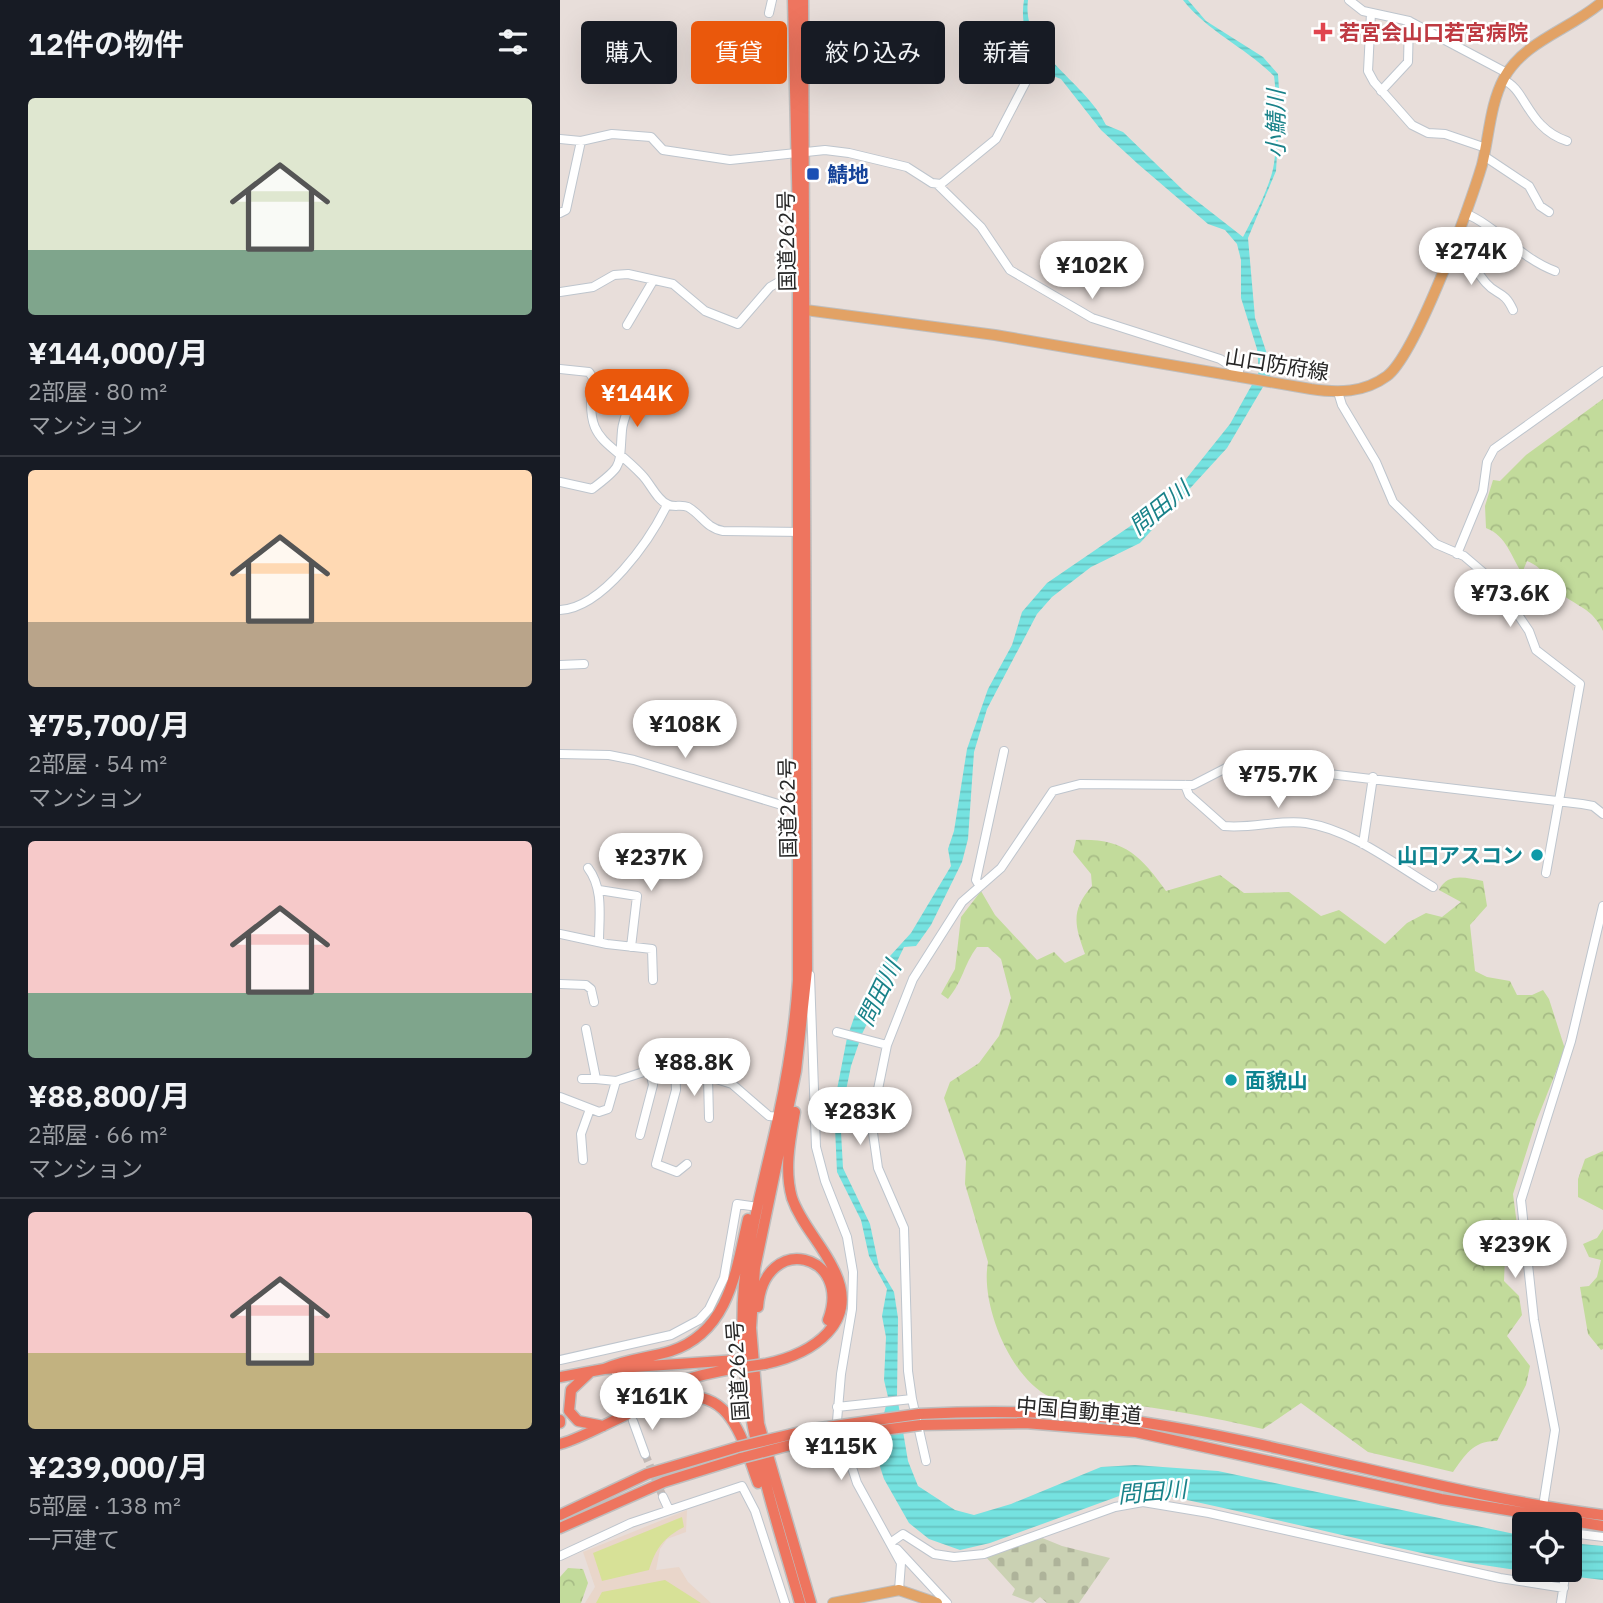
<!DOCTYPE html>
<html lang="ja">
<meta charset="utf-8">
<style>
body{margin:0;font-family:"IBM Plex Sans","Noto Sans JP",sans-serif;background:#242831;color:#f1f3f6;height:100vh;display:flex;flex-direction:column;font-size:26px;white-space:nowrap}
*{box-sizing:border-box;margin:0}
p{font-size:23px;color:#9ea1a6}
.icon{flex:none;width:38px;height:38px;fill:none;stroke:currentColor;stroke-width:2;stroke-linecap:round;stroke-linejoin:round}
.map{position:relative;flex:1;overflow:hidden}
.details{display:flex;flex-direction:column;background:#171b24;width:560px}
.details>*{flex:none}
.top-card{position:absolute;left:21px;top:21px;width:665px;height:63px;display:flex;gap:14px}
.buttons{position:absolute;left:952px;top:1512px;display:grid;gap:14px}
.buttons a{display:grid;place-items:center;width:70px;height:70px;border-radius:7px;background:#171b24;box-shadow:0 7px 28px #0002;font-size:35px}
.price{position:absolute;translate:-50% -60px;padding:0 16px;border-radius:24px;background:#fff;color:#222;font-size:23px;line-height:46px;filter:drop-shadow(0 2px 4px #0008)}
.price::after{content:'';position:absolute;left:50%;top:42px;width:21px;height:16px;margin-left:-10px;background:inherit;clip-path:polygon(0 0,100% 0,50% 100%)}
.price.current{background:#ea580c;color:#fff}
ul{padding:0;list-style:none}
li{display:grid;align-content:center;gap:14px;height:371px;padding:0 28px}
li+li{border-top:2px solid #363941}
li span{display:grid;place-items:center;height:217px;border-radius:7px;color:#555}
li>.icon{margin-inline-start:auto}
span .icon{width:126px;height:126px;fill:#fffc;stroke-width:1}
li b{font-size:30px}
h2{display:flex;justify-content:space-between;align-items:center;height:84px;padding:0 28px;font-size:30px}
.pill{padding:0 24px;border-radius:7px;background:#171b24;box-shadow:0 7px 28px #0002;font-size:24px;line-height:63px}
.pill.current{background:#ea580c;color:#fff}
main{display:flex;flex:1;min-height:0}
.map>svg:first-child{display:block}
</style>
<main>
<section class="details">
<h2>12件の物件<svg class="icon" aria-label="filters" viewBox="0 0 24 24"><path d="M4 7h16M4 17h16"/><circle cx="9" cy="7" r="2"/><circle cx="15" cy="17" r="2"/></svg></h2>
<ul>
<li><span style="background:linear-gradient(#dfe7d0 70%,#7fa58c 0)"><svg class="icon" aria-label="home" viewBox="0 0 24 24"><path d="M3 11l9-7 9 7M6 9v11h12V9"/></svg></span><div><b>¥144,000/月</b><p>2部屋 · 80 m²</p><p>マンション</p></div></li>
<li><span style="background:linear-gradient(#ffd9b3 70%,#b9a48a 0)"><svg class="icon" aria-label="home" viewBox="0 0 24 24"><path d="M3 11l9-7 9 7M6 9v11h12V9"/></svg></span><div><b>¥75,700/月</b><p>2部屋 · 54 m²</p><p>マンション</p></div></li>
<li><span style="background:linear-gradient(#f6c9c9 70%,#7fa58c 0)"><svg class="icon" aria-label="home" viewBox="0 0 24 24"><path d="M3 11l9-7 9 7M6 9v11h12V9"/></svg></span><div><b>¥88,800/月</b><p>2部屋 · 66 m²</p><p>マンション</p></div></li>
<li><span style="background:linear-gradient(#f6c9c9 65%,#c2b280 0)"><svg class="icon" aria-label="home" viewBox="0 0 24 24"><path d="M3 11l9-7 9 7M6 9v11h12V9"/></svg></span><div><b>¥239,000/月</b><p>5部屋 · 138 m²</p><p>一戸建て</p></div></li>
</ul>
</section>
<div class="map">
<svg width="1043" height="1603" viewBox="0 0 1043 1603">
<defs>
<pattern id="forest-crowns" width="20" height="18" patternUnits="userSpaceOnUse" patternTransform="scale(1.75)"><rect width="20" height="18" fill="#c2db9b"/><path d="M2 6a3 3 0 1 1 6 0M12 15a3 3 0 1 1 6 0" fill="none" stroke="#a7bc86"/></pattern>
<pattern id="cemetery-stones" width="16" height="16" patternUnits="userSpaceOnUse" patternTransform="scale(1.75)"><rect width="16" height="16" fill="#cad1b3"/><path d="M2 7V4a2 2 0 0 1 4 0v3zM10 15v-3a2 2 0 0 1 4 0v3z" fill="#aeb39a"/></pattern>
<pattern id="water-rules" width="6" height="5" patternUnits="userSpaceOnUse" patternTransform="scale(1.75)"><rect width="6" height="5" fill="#75e2e0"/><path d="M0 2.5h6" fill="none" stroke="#65c2c0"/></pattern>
</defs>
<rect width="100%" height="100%" fill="#e8deda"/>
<path fill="#e9d6ca" d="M127,1510L126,1532L107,1539L100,1549L96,1570L119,1567L128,1582L151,1603H25L35,1587L23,1552Z"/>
<path fill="url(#forest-crowns)" d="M1043,399V631C1034,612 1024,609 1007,598C991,587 986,568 967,561L962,573C951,557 947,536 926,528L925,506L933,480L940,481L966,455Z
M516,840C564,838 580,855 606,891L660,875L684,893L729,892L761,916L779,910L825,944L847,923L866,913L882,917L901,902L879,890C888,872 906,878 923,881L927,906L910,925L915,971L927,977L950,981L957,995H972L983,990L989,999L1005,1049L976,1122L953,1194L958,1233L954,1248L945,1257L944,1281L959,1296L962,1315L947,1336L970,1366L966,1385L937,1441C914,1440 905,1455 893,1472L808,1452L741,1403L703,1429C652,1417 601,1408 549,1402C532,1400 506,1403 490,1397C450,1378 420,1304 428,1262L405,1184L406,1161L384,1098L390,1082L419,1063L439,1036L451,998L441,959L428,947H417C403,966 404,979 388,999L381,994L395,969L401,917L421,891L435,915L477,960L494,952L505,963L525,954C515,926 510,911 532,886L531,874L513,852Z
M1043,1151V1210L1018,1197V1179L1025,1159Z
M1043,1229V1349L1041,1350L1028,1334L1020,1287L1029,1286L1037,1277L1041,1260L1029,1257L1023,1244L1037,1238Z
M8,1568L23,1569L28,1583L21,1603H0V1577Z"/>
<path fill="url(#cemetery-stones)" d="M480,1537L502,1546L550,1558L519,1603H487L480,1597L473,1603L452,1595L455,1589L425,1556Z"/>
<path fill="#d7e197" d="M122,1517L124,1527C103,1538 96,1548 89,1570L42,1581L33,1553Z
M105,1580L141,1603H36L42,1592Z"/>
<path fill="url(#water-rules)" d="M464,0H468C461,54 525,80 546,125L563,132L624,191L683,237C693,218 706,195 712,173C718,153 717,97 714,76C685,47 648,32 623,0H628L646,21L703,57L718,74L720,105L716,171L688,238L695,318L711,366L710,375L667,448L580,543L531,567L492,597L477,614L427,709L414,752L408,839L402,862L371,925L356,946L344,947L302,1034L291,1066L283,1105L281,1132L283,1168L310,1224L319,1267L334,1292L338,1318L337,1396L348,1461L358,1486L395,1510L414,1515L451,1504L541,1467L575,1465L658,1471L964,1536V1570H1010V1543L1043,1546V1580C995,1574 947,1570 900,1561C802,1541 705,1516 608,1496L562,1495L430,1543L400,1550L369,1539L349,1523L324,1479L315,1451L328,1397L324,1380L326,1337L322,1316L327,1289L309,1256L301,1220L277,1172L274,1105L287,1038L296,1012L320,967L351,933L391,866L388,849L394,831L407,749L428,689L452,645L462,612L487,583L610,499L670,424L699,372L697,349L681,298V260L677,244L665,230L648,224L578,164L541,130L501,79C472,70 459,27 464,0Z"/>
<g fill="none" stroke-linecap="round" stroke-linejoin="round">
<path stroke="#c1b9b6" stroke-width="8" stroke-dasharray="8 4" stroke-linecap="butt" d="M85,1454L103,1497"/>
<defs>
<path id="minor" d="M789,0L803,11L849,21L848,62L821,91
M209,13L212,0
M811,13L808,71L814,82L852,125L868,133L885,134L926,148
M849,21L947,73
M943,80C966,88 967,128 1007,141
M0,139L21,141L52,134L91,137L103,150L170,160L265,150L289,153L347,167L372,183L381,184L436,139L473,68
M924,156L969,186L980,206L989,212
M377,184L421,227L450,270L532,318L660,359L679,371L676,377
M0,213L6,210L21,141
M905,213C939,228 960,258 995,271
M893,244C908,255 914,269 926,283C937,296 944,290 953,310
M0,292L33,287L54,275L68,274L113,284L145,311L178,324L210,287L224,279H237
M67,325L93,281
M0,369L29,372L33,378C24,443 45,436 82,475C90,483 97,500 107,504C113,508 121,504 128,507C142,515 146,528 163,531L244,532
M778,392L782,405L816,462L833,502L876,544L904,556L938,585L969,631L976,650L1020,684L986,873
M0,482L32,489C64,465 59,467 62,430C63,419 69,408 72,398
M897,554L923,491L927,462L934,449L1043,371
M0,610C43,608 90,540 107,505
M0,665L24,664
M0,754L49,755L74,760L228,807L243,808
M625,785L629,795L664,826C692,829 720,819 746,823C792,830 834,864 873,887
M803,844L813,777
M28,868C44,889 39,917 39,942
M419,885L416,880L444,751
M39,890L77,896L71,947
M0,934L47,944L92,949L93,980
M250,975L256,1147L265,1181L287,1237L293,1272L292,1309L281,1374L277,1421L297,1483L341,1563L339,1590
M0,984L26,985L31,989L34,1002
M26,1029L36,1079L56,1081L90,1070
M277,1032L327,1045
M115,1066L172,1084L209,1116L219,1117
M148,1077L149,1118
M22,1079H36
M0,1097L39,1112L48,1109L56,1081
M80,1135L93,1085L90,1070L104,1065L115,1066L116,1090L96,1164L117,1172L127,1164
M23,1160L21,1134L30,1109
M0,1360L111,1335L139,1320L149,1309L164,1278L177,1204L198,1207
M56,1373L65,1402
M352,1399L366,1461
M277,1407L352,1399L348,1371L344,1228L318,1168L313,1133L314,1109L327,1045L353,979L402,902L441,868L493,791L520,784L633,785L666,768L693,765L1022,804L1033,806L1043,814
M73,1421L85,1454
M103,1497L109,1510
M984,1500L995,1430L974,1320L961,1200L1011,1041L1043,906
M1011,1533L1043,1537
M330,1543L343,1534L374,1554L394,1557L424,1554L555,1507L583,1502L649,1513L940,1578L1004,1588
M337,1549L387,1603
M0,1556L71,1523L182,1486L195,1511L225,1603
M1001,1603L1006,1570"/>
<path id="major" d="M238,309L435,335L751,389C778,393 804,393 827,376C856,354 910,206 922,165C929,137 930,104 944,78C965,40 1012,29 1043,1
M273,1603L339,1590L377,1603"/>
<path id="highway" d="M233,0L238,221V980C235,1027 228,1072 218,1118C206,1173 190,1228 184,1285C174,1396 210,1498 240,1603
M243,0L247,970L236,1071L195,1268L191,1328L199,1424L251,1603
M198,1307C204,1231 293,1253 268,1320
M205,1364C252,1354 302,1323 273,1268C261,1243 241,1224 232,1198C224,1170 230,1140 235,1112
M44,1369C66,1359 88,1358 111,1351C169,1332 176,1271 188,1219
M29,1373L11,1390L9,1411L18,1421L43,1426
M0,1377L44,1369L177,1360
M359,1414C433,1410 507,1411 581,1422C736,1446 887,1495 1043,1515
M60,1416C90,1386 136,1375 177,1368
M0,1420V1423
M361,1425L465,1423L576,1432L881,1499L1043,1526
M0,1444C47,1432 132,1361 171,1419C184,1437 190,1462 198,1483
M0,1515L87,1474L178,1447
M0,1528L104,1482L181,1458"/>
</defs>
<use href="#minor" stroke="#bec5cd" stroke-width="10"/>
<use href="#major" stroke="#bebebe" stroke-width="12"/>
<use href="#highway" stroke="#bebebe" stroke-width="13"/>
<use href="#minor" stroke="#fff" stroke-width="8"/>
<use href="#major" stroke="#e2a265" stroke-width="10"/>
<use href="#highway" stroke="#ee755f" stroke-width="10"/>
<defs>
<path id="highway-bridge" d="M177,1368L205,1364
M178,1447L253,1429L359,1414
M181,1458L253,1439L361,1425"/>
</defs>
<use href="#highway-bridge" stroke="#bebebe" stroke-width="13" stroke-linecap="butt"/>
<use href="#highway-bridge" stroke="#ee755f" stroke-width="10"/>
</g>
<path fill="#e0444e" stroke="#fff" stroke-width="2.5" d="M759.5 21.5h7v7h7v7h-7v7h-7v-7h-7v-7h7z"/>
<rect fill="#1a4fb4" stroke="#fff" stroke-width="2.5" x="246" y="167" width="14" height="14" rx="3.5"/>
<g fill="#0f9aa8" stroke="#fff" stroke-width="2.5">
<circle cx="977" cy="855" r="7"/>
<circle cx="671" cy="1080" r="7"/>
</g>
<g text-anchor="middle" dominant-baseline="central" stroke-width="5" stroke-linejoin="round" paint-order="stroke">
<g font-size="21" font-weight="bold" fill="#be3a42" stroke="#fff" text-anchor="start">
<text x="779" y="32">若宮会山口若宮病院</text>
</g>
<g font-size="21" font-weight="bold" fill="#164399" stroke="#fff" text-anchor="start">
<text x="267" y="174">鯖地</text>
</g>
<g font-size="21" fill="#272727" stroke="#fff">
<text transform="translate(226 241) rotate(-91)">国道262号</text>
<text transform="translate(717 364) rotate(9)">山口防府線</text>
<text transform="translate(227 808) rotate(-91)">国道262号</text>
<text transform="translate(177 1371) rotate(-94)">国道262号</text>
<text transform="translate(519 1410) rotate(5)">中国自動車道</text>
</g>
<g font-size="21" font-weight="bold" fill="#0d838f" stroke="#fff" text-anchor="end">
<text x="963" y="855">山口アスコン</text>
<text x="685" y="1080" text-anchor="start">面貌山</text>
</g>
<g font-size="23" font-style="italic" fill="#198289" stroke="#fff">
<text transform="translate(715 124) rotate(-90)">小鯖川</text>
<text transform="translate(599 507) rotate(-39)">問田川</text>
<text transform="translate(318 993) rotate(-64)">問田川</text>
<text transform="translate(592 1491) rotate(-5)">問田川</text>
</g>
</g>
</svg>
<div class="buttons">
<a><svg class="icon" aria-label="locate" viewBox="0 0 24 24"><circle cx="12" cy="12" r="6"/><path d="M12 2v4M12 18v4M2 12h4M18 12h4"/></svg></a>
</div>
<b class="price" style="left:911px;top:287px">¥274K</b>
<b class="price" style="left:532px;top:301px">¥102K</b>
<b class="price current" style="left:77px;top:429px">¥144K</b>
<b class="price" style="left:950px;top:629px">¥73.6K</b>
<b class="price" style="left:125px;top:760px">¥108K</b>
<b class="price" style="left:718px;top:810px">¥75.7K</b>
<b class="price" style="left:91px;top:893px">¥237K</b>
<b class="price" style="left:134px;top:1098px">¥88.8K</b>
<b class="price" style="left:300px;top:1147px">¥283K</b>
<b class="price" style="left:955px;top:1280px">¥239K</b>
<b class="price" style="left:92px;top:1432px">¥161K</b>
<b class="price" style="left:281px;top:1482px">¥115K</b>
<div class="top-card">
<a class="pill">購入</a>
<a class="pill current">賃貸</a>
<a class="pill">絞り込み</a>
<a class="pill">新着</a>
</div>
</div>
</main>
